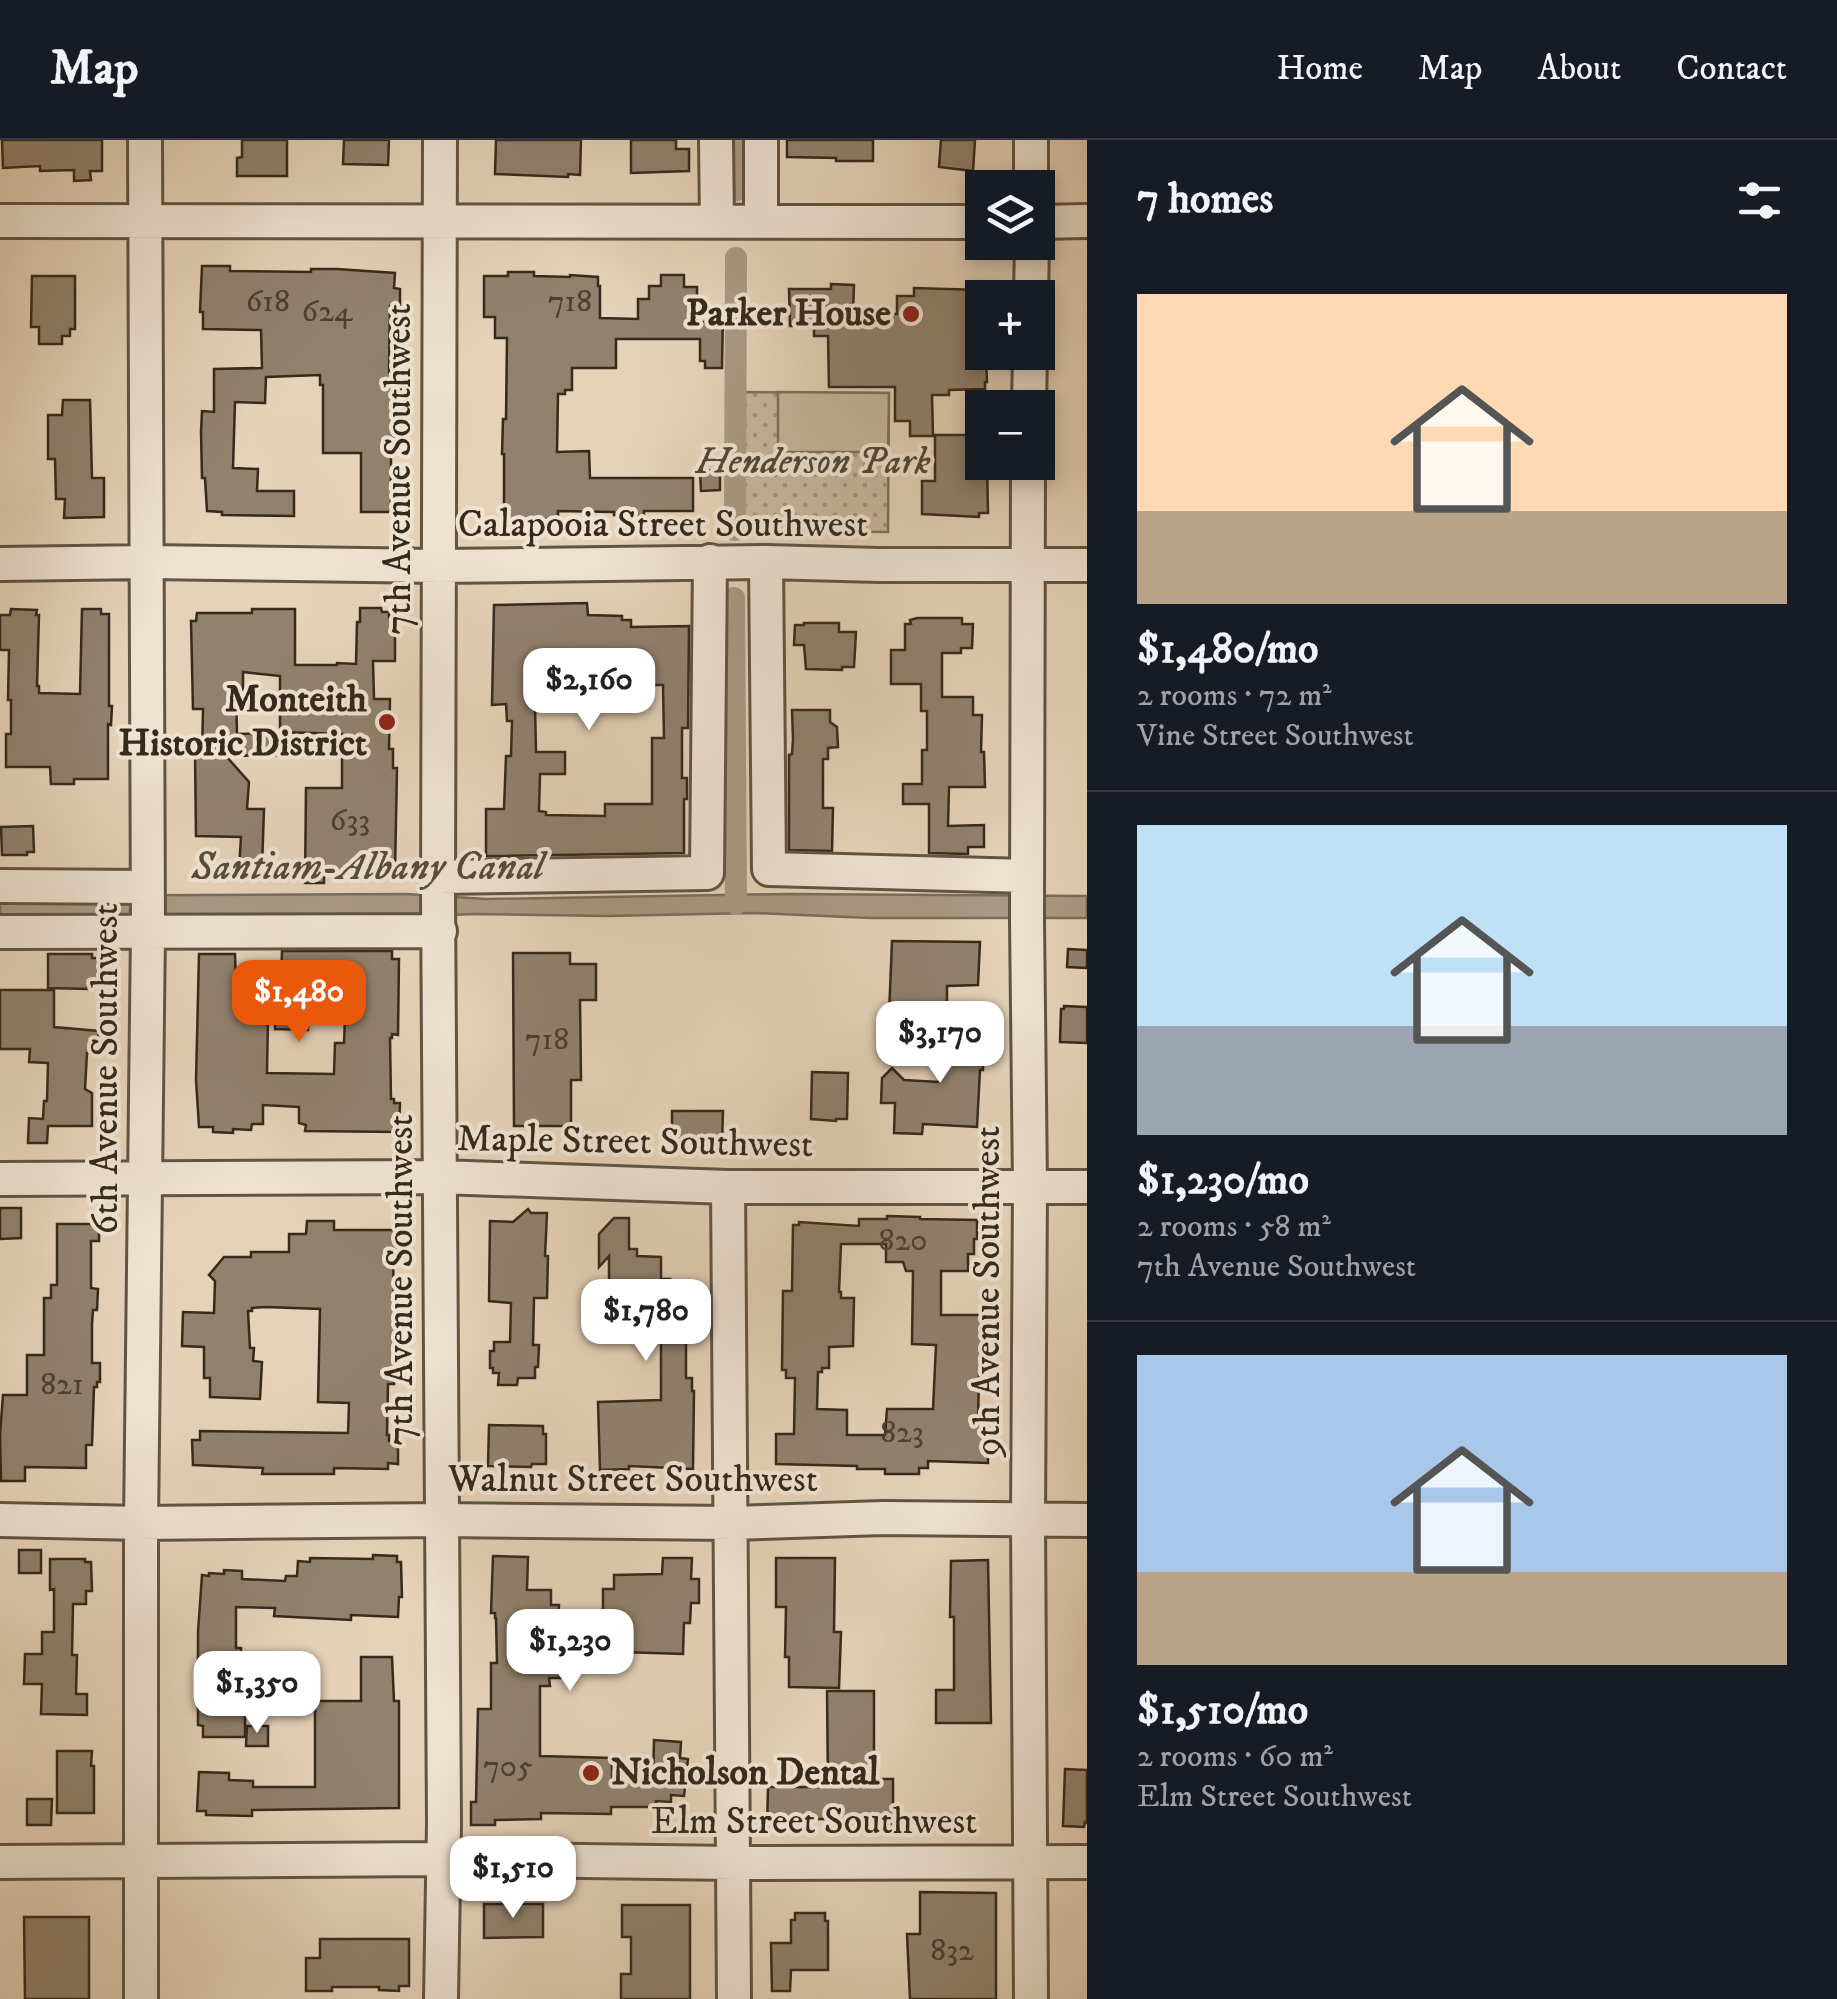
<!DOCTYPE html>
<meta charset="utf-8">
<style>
body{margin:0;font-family:"IM FELL DW Pica",serif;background:#20242c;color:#f1f3f6;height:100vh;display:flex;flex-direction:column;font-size:38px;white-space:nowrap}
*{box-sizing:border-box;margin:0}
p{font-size:32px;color:#9ea1a6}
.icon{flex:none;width:55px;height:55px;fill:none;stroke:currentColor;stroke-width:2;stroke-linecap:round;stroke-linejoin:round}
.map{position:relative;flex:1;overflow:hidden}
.side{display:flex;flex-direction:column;background:#171b24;width:750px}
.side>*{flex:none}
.controls{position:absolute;left:965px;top:30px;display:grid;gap:20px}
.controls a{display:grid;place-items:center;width:90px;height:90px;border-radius:0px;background:#171b24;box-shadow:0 5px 15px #0003;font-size:50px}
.price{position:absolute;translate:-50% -85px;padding:0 22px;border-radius:20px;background:#fff;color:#222;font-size:32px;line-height:65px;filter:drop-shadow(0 2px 5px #0008)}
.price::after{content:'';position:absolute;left:50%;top:60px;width:30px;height:22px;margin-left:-15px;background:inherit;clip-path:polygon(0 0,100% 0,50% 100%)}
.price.current{background:#ea580c;color:#fff}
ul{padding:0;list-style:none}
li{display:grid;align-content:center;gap:20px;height:530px;padding:0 50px}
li+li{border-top:2px solid #363941}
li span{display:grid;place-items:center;height:310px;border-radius:0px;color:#555}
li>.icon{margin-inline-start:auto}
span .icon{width:180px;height:180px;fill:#fffc;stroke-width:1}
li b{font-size:42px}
h2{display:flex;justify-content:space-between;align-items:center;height:120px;padding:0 50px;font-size:42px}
header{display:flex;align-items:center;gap:60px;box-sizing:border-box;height:140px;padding:0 50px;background:#171b24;border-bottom:2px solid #363941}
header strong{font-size:48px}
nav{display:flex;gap:55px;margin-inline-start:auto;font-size:35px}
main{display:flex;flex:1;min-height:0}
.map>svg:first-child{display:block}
</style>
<header>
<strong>Map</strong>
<nav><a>Home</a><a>Map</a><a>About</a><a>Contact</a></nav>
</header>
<main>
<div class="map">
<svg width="1087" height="1859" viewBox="0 0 1087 1859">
<defs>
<pattern id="grass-dots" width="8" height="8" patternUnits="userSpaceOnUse" patternTransform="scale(2.5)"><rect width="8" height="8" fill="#c7b59d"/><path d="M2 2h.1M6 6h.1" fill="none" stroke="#a2937f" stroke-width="1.8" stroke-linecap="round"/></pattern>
</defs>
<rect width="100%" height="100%" fill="#e5d2b8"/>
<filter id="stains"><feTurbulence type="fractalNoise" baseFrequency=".002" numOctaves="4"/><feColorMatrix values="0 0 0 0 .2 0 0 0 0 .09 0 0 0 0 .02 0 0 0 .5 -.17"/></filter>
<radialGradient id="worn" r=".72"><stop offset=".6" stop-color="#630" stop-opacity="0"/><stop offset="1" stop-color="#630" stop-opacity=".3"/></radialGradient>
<path fill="url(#grass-dots)" stroke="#7e705c" stroke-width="2.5" d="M739,252L889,253L888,392L738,391Z"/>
<path fill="#c7b59d" stroke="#7e705c" stroke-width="2.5" d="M778,252L889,253L888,312H778Z"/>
<path fill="#a99983" stroke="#7b6d5a" stroke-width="2.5" d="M406,754L487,759L786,754L1087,756V778H870L754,773L607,776L473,774L407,777L0,775V756Z"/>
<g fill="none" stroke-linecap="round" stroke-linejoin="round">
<path stroke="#a99983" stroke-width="22" d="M737,0V50
M735,390L736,118
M734,458L736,764"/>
</g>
<path fill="#91816d" stroke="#352a1c" stroke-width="2.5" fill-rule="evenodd" d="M2,0H102V31H90L91,40L74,41V30L40,31V26L3,28Z
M242,0H287V36H237V18L242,17Z
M344,0H389L388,25L343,24Z
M496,0H581L580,35L568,34V37L495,34Z
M631,0H676V9H689V31L631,33Z
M787,0H873V21H836V18L787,17Z
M941,0H975L973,31L939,27Z
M202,126H230V131L311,132V129H337L395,133L394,148L400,149V166H390L389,232L401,234L400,298H391V372H361V313H323V245H320V235L266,237L265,263L235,262L233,328L258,329L257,351H294V376L222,375V372L207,371L205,338H202L201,292L202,271L214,272V229L262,228L261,190L203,189V172H200Z
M508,132H534V136L570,137V135L598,137V146H600V178L638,179V159H649V146H661V135H684V147H697V182H707L708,172H723L722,228H705V221H700V199H616V228H572V250H565V254H558L557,312L589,311L590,338H693V371H644V375L638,376L614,375V372L558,371V376H554V379H509V370H504V314H502L503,279H506L507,198H495V177H484V136H508Z
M32,136H75V189H70V196H62V204H39V187H31Z
M831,144L854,145L853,173L897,174V156H914V148L982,150V218H986L987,242H985V249L949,250V255H932L933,296H910V281H895V247H829L828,196H814V186H790L789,149H831Z
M63,260H90L92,338H104V377L64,378L65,359H56L55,319H48V275H62Z
M935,295H973L976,319H982V322H987L988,373H979V377L922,374V341H935Z
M720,330V350L701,351L700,331Z
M587,463L588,475L622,476V480H631V487L689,486L688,588H682V638H687V659H684V713L486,716V669H504L506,616H511L512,581H507L506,564L492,565L494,465ZM589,524H630V545H663L664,598H652V664H605V676L546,675V672L539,671L540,634H565V612H536L535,564H542V554H549V547H589Z
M360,468H381L382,472H389V477L395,476V521H373L374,559H390L389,609H393V628H397L395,733H324V743H305L306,648H342V594L280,592V536L243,532V550H236L237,594L286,593V615L226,616L249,642L247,669H264L262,728L239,729L241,697L196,696L195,614L202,615L203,569H193L191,481H196L197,473H252V469H295V525H337V523L356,524L357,482H360Z
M11,469L37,470L36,475H39L37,546H39V553L80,554L82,469H101V474H109V566H112L111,585L108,584V639H74V644H51L50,627H6V594H11V560H8L9,510H0V475H10Z
M917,478H962V484H973L972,508H961V513H942V557H973V575H982L981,612H984L985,647H949L948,686L984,685V707H968V714L929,713V664H903V644H922V610H927V571H921V544H891V510H905V484H911L910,480Z
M804,483H839V492H856L854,527H842V530L806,529L804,505H794L795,485H804Z
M792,570H830V582L837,587L838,607L828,608V619H823V668H833L832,711L789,710V615L792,614L793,599Z
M33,686L34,712H27V715H2L1,687Z
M892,801L980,802L978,845L947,846V876L889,875Z
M1068,809L1087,810V828L1067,827Z
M282,811H392V819H399L398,895L392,894V898H390L391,959H394V963H400L399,992L305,991L306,985L299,983V967L263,965V984H252L251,990L233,989V993L213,992V987H199L196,940L199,814H235L236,842H241V877H268L267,933L334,934L335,903H344L346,850L311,849L308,890L275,889L277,846H281Z
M513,813H570V824H596V860H580L581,940H571V986H514Z
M48,814H92V818H99V845L88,846V849L48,848Z
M0,850H54V887L99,891L97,913H87L85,949L92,953V986H48L47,1003H28L29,978L43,979L44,961H47L48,923L29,922L30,909H0Z
M1064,866L1087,867V903L1060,902L1061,869H1064Z
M940,882H969V898L984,899L983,930H980L977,987L923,984L922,994L894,993L895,963H881L882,938L892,928L904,940L939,942Z
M812,932L848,933L847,979H836V981L811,979Z
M672,971H723L722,1003L672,1002Z
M0,1068H21V1098L0,1099Z
M528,1069L531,1073H547L545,1116H548L547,1158H534L533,1205H539L538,1227H535V1238H518L517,1245H498L499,1233H493V1228H490V1211H494V1202H510L511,1163L489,1161L490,1081L513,1082Z
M887,1076L920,1077V1079L977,1080V1099H974V1114H968V1131H941V1175H980V1177H987L985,1234H979L978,1283H988V1323L928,1321V1328H919V1334H885V1329H857V1326L776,1324V1294H794L795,1238H786V1230H782L783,1151H792L793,1085H799V1082L859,1086V1079H887ZM841,1104H886V1122H903L906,1131H913L912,1204L936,1205L933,1269H887L885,1295H847V1270L817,1269L818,1232H822V1228H829V1207L853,1206L854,1158H841V1152H839Z
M614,1078H629V1109H637V1116L661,1117V1139H670L671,1171H681L682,1183H686V1238H692V1251H694L693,1329L629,1326V1329L600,1330L598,1262L661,1260V1200L633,1201V1189L617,1192L609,1185V1179L619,1154H609V1116L599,1127V1094Z
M307,1081H334V1090H397L398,1114H393L394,1167H400L399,1188H395L394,1244H388L387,1295H389V1301H398V1324L388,1323V1329L334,1328V1334H262L263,1328L193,1325L192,1300H200V1291L348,1293L349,1263L318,1262L320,1169L266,1167L252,1168V1171H248L250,1208H254L253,1221L262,1222L260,1259L210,1257V1238H204V1207L182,1206L183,1172L214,1173L215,1141L209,1135L224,1117H251V1112H289V1094H306Z
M57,1084H99V1101H91V1148L98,1149L97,1170H93L92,1184V1223H100V1242H97V1247H94L92,1305H86V1328L25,1327V1341H1L0,1295L3,1255H27V1215H44V1158H51V1145H57Z
M489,1285L543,1286V1294H546V1324H532L531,1327L488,1326Z
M19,1410H41V1433H19Z
M373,1415L397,1416V1422H401L402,1457H399L398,1477L351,1475V1480L274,1476L275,1468L236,1467V1508H241V1522H293V1546H245V1597H203V1586L198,1585V1492L202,1435L209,1436V1433L224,1434V1430L242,1431V1439L285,1441L286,1436H297L298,1421L310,1422V1418L373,1419Z
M493,1416L528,1417L527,1450H551V1465H559L558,1482H562V1487H603V1449H614V1435L662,1434L663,1418H692L691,1439H699V1463H691L690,1483H684L683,1514L622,1512V1522H603V1513H562L563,1538H549L550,1546H540V1616L612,1618V1638L653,1640L654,1600L681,1602L680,1618L688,1619L684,1656L671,1655V1662L656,1661L655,1667H611V1674L541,1673V1679L495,1680V1685H471V1662H476L478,1569H491V1523H497L496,1478H495V1473H491Z
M776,1418H835L834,1492H841L839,1548L789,1547V1517H785L786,1467H776Z
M50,1419H85V1422H91L92,1451H86V1464H73L72,1515H77L76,1554H87V1575L41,1574L42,1544H24L25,1514H42V1492H54V1449L50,1450Z
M988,1420L991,1583H936V1550H954V1477H950L951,1421Z
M361,1517H392L394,1561H399V1668L252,1670V1676L206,1675V1671H197L199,1632L229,1633V1640L253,1641V1647H315V1561H361Z
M827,1551H874V1639H893V1686L828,1687V1679H795V1689H767L768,1647H828Z
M247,1586H268V1606H246Z
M57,1611H92L91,1626H94V1673H57Z
M1065,1629L1087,1630V1683L1085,1682L1084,1687L1063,1686Z
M27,1659H52L51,1685H27Z
M920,1752L996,1753V1859H910L907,1794H920Z
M484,1764H543V1797L484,1798Z
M622,1765H690V1859H621V1834H631V1797H622Z
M795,1773H825V1781H828V1830H791L790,1851H772L771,1803H791V1780H795Z
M24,1777H89V1859H25Z
M320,1799H409V1846H399V1851L379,1850V1847H332V1851H306V1818H320Z"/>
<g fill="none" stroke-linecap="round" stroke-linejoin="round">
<defs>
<path id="minor" d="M440,0L438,753L444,1684L441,1859
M716,0L717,81
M761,0V81
M1031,0V48
M0,81L982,82
M1038,82L1087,81
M1031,158L1032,102
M1029,268L1030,212
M1028,322L1027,780L1030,1047L1028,1379L1031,1859
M766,422L769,729L1027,736
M0,424L148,422L439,426L766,422L879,425H1087
M439,737L707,733L710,421
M0,746L147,747
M0,792L440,791
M0,1039L441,1037L728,1047H1087
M728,1047L734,1859
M0,1380L141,1383L442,1380L731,1383L883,1378L1087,1380
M0,1722L442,1719L734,1723L1087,1722
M141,1859V1383L148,790L145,0"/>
</defs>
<use href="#minor" stroke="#615443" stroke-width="38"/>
<use href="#minor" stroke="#eee2d1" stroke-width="32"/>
</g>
<g fill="#8f2418" stroke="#eee2d1" stroke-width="4">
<circle cx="911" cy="174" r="10"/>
<circle cx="387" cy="582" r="10"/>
<circle cx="591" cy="1633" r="10"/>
</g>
<g text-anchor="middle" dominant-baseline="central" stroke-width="8" stroke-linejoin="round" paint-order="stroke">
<g font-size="32" fill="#4c4030">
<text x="268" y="162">618</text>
<text x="570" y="162">718</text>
<text x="327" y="172">624</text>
<text x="350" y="681">633</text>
<text x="547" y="900">718</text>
<text x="903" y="1101">820</text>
<text x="62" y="1245">821</text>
<text x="902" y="1293">823</text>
<text x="508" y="1627">705</text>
<text x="952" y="1811">832</text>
</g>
<g font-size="38" font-weight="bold" fill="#352a1c" stroke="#eee2d1" text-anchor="end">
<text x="891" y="174">Parker House</text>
<text x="367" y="560">Monteith<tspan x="367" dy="44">Historic District</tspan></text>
<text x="611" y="1633" text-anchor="start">Nicholson Dental</text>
</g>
<g font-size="38" font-style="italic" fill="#524636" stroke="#eee2d1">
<text x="813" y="322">Henderson Park</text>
</g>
<g font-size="38" fill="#352a1c" stroke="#eee2d1">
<text transform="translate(399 329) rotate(-90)">7th Avenue Southwest</text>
<text x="663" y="385">Calapooia Street Southwest</text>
<text transform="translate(106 929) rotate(-90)">6th Avenue Southwest</text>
<text transform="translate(635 1002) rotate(1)">Maple Street Southwest</text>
<text transform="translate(401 1140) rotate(-90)">7th Avenue Southwest</text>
<text transform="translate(988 1151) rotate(-90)">9th Avenue Southwest</text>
<text x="633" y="1340">Walnut Street Southwest</text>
<text x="814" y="1682">Elm Street Southwest</text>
</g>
<g font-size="40" font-style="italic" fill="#584b3b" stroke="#eee2d1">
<text x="368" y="728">Santiam-Albany Canal</text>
</g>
</g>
<rect width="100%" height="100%" filter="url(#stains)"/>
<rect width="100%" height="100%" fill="url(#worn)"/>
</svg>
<div class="controls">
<a><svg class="icon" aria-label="layers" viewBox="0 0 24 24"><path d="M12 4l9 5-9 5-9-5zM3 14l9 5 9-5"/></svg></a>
<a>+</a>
<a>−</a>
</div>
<b class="price" style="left:589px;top:593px">$2,160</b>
<b class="price current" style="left:299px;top:905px">$1,480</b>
<b class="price" style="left:940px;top:946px">$3,170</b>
<b class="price" style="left:646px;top:1224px">$1,780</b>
<b class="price" style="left:570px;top:1554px">$1,230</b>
<b class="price" style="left:257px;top:1596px">$1,350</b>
<b class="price" style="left:513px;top:1781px">$1,510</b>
</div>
<section class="side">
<h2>7 homes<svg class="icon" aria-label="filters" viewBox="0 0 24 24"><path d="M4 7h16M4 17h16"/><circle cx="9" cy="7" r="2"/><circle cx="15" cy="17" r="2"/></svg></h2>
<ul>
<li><span style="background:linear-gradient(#ffd9b3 70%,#b9a48a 0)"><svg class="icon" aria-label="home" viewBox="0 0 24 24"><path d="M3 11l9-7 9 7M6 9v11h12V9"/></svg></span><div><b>$1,480/mo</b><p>2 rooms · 72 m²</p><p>Vine Street Southwest</p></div></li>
<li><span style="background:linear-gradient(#bfe0f5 65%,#9aa5b1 0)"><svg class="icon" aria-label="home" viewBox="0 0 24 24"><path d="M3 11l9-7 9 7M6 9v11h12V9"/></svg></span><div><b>$1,230/mo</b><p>2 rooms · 58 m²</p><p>7th Avenue Southwest</p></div></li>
<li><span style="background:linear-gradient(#a9c7e8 70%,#b9a48a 0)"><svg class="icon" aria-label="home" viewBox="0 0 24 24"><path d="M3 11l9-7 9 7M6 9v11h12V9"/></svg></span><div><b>$1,510/mo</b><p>2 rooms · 60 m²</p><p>Elm Street Southwest</p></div></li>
</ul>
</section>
</main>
